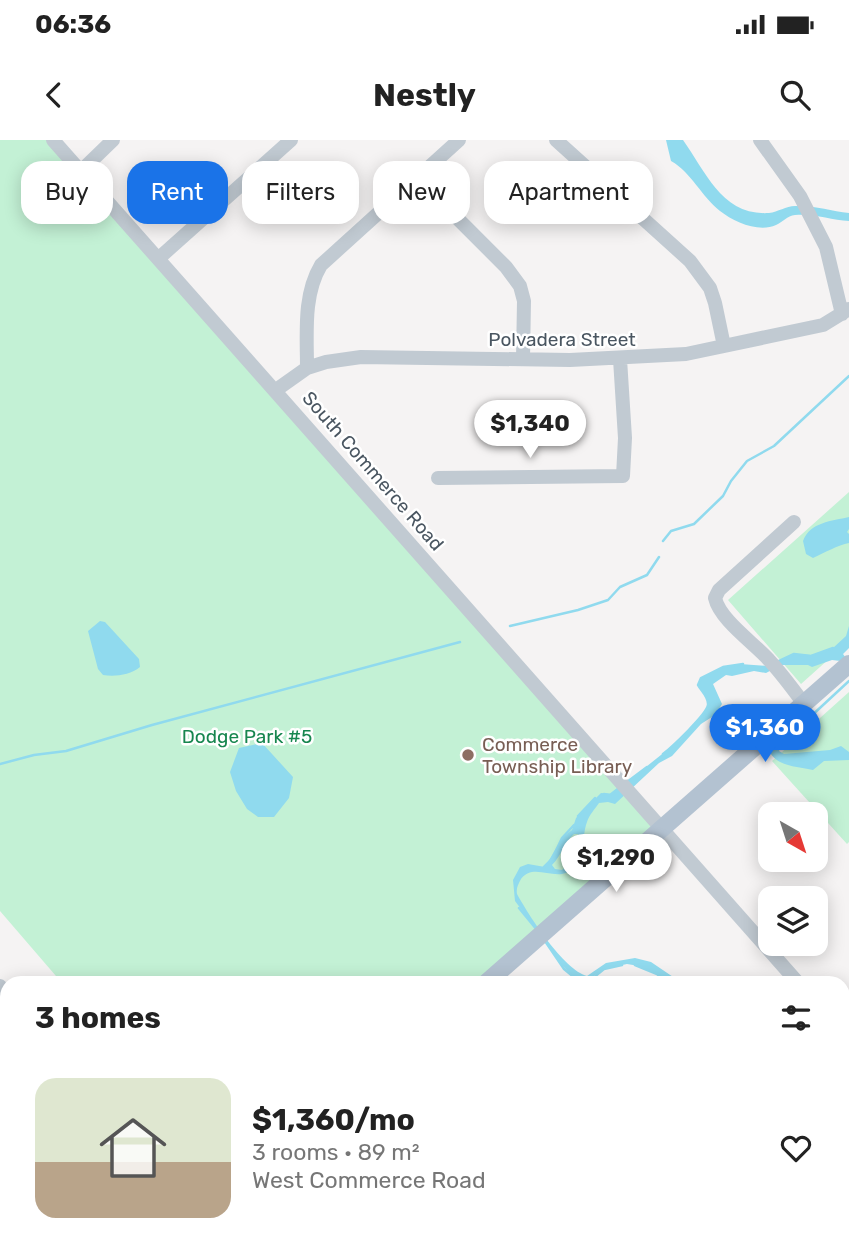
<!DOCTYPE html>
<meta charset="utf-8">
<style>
body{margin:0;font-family:Rubik,sans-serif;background:#f2f2f2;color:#222;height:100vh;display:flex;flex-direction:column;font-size:26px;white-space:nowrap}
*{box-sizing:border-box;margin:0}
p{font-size:23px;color:#767676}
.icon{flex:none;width:38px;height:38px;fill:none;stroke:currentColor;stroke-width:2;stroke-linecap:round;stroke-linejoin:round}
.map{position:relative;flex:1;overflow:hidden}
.drawer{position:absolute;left:0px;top:836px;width:850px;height:275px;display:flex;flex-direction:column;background:#fff;border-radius:21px 21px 0 0;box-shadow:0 4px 18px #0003}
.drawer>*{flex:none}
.banner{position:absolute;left:21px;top:21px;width:808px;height:63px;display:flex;gap:14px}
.needle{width:46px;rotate:141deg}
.buttons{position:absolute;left:758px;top:662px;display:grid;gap:14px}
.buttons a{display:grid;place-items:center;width:70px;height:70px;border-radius:14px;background:#fff;box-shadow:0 4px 18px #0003;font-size:35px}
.price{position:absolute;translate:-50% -60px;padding:0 16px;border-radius:24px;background:#fff;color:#222;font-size:23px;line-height:46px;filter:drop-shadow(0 2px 4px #0008)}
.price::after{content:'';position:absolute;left:50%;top:42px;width:21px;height:16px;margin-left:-10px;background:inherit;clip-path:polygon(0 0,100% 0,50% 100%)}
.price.selected{background:#1a73e8;color:#fff}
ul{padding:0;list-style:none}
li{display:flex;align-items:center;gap:21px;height:175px;padding:0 35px}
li+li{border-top:2px solid #e0e0e0}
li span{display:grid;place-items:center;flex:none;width:196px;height:140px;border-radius:21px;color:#555}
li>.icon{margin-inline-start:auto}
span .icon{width:84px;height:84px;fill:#fffc;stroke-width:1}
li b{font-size:30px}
h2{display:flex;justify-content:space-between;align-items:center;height:84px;padding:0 35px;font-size:30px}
.pill{padding:0 24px;border-radius:21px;background:#fff;box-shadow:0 4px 18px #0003;font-size:24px;line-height:63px}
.pill.selected{background:#1a73e8;color:#fff}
.status{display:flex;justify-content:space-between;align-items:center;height:49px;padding:0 35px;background:#fff;direction:ltr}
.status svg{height:19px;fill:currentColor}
header{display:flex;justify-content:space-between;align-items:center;height:91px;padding:0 35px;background:#fff;font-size:32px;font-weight:700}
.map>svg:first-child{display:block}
</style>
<div class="status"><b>06:36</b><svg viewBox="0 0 49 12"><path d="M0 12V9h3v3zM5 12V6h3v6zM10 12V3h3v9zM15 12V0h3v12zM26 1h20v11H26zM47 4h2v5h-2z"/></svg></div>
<header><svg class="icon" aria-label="back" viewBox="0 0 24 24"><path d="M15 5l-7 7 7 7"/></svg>Nestly<svg class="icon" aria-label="search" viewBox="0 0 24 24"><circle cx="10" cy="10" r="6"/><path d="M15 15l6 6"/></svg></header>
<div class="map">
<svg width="849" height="1111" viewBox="0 0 849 1111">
<rect width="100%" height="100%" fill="#f5f3f3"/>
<path fill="#c3f1d5" d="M0,0H49L659,689L482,843H62L0,771Z
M849,352V501L801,544L728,460Z
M849,552V702L847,704L772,621Z
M844,1103L849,1111H594L601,1104Z
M8,1104H183L175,1111H3L2,1109Z
M206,1104H312L310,1111H199Z"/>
<path fill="#90daee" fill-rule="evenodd" d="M666,0H683C706,32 722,76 769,73C778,72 786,66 795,66C813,65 831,71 849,73V81C831,80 813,73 795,75C787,76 783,82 776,85C759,93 734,82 720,71C701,56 692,33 671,21Z
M849,377V389L847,392L849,394V403C838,405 824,413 813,418L806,414L803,401C810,382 832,381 849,377Z
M100,481L105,482L139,519L140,527C130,535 115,537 103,535L98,529L88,491Z
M849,486V508L843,514L849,522L832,520L812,527L808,525H781L766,533L754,531L732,536L726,535L713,544L722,564L715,575L701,584L672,616L659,623L615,664L608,662L599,663C595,669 589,675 587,682C581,698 586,723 568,732C553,740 533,723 521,739C518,745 516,748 517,754C529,776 564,830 587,836L606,823L635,818L651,822L682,843H669L657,834L639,826L627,824L604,829L588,840L578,842L558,821L542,797L515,761L513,740L520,727L528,724L545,727L562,698L572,690L576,678L601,653L612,654L681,599L707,569L708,560L698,545L701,538L723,527L740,524L768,526L794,514L811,515L823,512L833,508L846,496ZM574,694H578C581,708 573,722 562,730L555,729L552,725C562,715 563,704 574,694Z
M262,603L293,637L289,658L274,677H258L247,669L236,651L230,632L239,608Z
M780,603L782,605L779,611L784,614L830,610L841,606L849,612V620L824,621L813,630C799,627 776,626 770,612Z"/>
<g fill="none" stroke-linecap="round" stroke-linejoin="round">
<path stroke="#90daee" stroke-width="2.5" d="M663,401L671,391L694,384L723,356L731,341L747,321L774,306L849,236
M510,486L578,470L608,460L620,447L647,435L659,417
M777,522L794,514L811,516L833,508
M781,604L849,541
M663,614C672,607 707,574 708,565C709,557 701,551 698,545L701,538L723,527L743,524
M0,624L34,615L66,611L152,585L460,502
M627,642L647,627
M604,654L610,655L619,648
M578,676L595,658
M544,727L552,719L562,698L574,685
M519,768L537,790
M545,801L564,829L581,843
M635,825L657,834L669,844
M593,838L604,829L622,825
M443,1104V1111"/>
<path stroke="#c1cad2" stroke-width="14" d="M53,0L799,844
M556,0L690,121L710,148L715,163L724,206
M760,0L800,56L826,107L842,174
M81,31L113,0
M417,38L506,127L520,146L524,161L523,219
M159,118L291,0
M307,228C307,193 303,155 321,125L459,0
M276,250L307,228L326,222L361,217L570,220L686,214L823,185L849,169
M438,338L623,336L625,298L620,219
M794,382L719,450L715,458C720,480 754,503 769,520C782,534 793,549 804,564
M0,846L7,854
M844,895L849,901
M0,919L7,913
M0,1048L7,1042"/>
<path stroke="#b3c2d1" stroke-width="18" d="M485,844L849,524
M178,1111L186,1104"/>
</g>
<circle fill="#8d6e63" stroke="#fff" stroke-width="2.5" cx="468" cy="615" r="7"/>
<g text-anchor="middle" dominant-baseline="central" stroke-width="5" stroke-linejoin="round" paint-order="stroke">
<g font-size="19" fill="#4a5661" stroke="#fff">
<text x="562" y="199">Polvadera Street</text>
<text transform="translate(373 331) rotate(49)">South Commerce Road</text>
</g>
<g font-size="19" fill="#17864f" stroke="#fff">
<text x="247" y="596">Dodge Park #5</text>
</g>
<g font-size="19" fill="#785e54" stroke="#fff" text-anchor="start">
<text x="482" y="604">Commerce<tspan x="482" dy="22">Township Library</tspan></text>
</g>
</g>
</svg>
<div class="buttons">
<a><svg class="needle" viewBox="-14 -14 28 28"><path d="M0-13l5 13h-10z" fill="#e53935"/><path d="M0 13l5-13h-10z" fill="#767676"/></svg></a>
<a><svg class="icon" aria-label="layers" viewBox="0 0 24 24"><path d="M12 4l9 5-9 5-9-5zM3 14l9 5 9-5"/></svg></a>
</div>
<b class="price" style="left:530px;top:320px">$1,340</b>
<b class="price selected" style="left:765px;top:624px">$1,360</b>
<b class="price" style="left:616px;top:754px">$1,290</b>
<div class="banner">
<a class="pill">Buy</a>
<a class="pill selected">Rent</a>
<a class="pill">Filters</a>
<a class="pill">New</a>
<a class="pill">Apartment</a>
</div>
<section class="drawer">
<h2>3 homes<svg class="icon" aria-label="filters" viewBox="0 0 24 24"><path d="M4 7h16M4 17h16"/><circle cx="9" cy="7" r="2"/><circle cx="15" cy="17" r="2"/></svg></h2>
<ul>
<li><span style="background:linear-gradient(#dfe7d0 60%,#b9a48a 0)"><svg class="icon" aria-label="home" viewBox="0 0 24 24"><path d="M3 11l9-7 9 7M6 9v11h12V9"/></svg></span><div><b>$1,360/mo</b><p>3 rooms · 89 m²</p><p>West Commerce Road</p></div><svg class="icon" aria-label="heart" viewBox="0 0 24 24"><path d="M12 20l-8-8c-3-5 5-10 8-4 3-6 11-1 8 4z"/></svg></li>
</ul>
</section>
</div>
